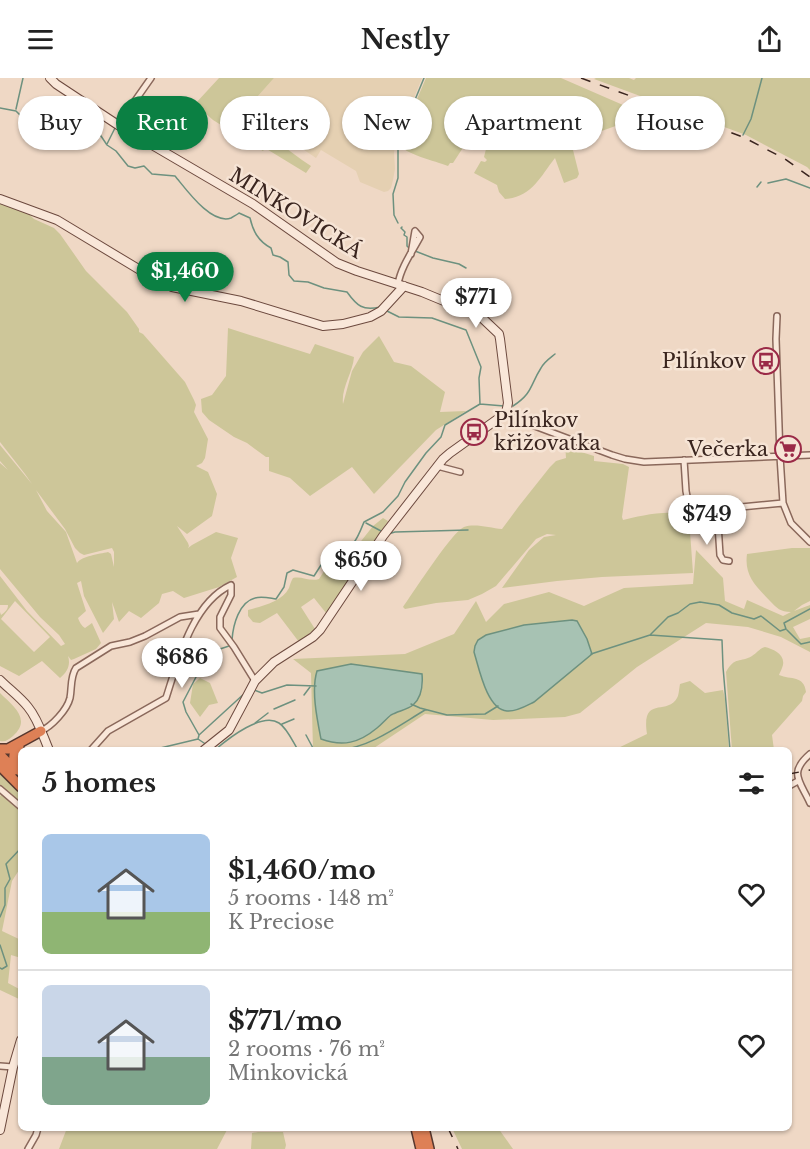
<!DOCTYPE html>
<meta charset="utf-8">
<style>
body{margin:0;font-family:"Libre Baskerville",serif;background:#f2f2f2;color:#222;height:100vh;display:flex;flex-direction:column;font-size:22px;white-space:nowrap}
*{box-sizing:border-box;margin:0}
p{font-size:20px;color:#767676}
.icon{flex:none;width:33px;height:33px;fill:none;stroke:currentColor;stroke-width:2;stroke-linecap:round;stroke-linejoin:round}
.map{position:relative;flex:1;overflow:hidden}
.sheet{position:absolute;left:18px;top:669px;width:774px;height:384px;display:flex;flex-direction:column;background:#fff;border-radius:9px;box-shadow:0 2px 4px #0004}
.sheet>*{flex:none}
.top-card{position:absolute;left:18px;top:18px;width:774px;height:54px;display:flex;gap:12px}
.price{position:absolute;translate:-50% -51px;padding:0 14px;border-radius:21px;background:#fff;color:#222;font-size:20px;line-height:39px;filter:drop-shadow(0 2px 3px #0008)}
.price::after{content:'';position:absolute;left:50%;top:36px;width:18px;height:14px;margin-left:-9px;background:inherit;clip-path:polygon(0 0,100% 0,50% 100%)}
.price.selected{background:#0b8043;color:#fff}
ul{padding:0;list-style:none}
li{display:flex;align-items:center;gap:18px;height:150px;padding:0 24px}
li+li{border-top:2px solid #e0e0e0}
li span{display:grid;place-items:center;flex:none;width:168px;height:120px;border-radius:9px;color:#555}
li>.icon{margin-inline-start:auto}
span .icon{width:72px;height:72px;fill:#fffc;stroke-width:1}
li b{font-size:26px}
h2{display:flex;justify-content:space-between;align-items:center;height:72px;padding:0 24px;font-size:26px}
.tag{padding:0 21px;border-radius:27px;background:#fff;box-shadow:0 2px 4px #0004;font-size:21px;line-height:54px}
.tag.selected{background:#0b8043;color:#fff}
header{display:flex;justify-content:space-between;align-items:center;height:78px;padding:0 24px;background:#fff;font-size:27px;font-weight:600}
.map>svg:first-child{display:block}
</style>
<header><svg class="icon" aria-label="menu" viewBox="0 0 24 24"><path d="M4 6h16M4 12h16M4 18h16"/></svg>Nestly<svg class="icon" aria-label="share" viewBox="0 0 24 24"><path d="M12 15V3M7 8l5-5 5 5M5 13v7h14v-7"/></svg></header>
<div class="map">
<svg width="810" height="1071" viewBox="0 0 810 1071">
<rect width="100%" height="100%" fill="#efd8c5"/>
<path fill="#e5d0b2" d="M274,0H422L402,49L398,54L394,74L395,91L393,102L391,110L388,113L384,114L360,104L356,93L321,72L316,80L282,57L277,64L241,37Z"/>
<path fill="#cdc699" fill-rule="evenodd" d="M219,0H274L241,37L302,82L311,88L306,95L265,70L263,73L213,42L195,26Z
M426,0H561L623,27L635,30L637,38L635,41L571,64L579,96L577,100L564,105L555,80C540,99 532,119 505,121L499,114L497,107L474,95L481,83L485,84L487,82L484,79L486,71L470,59L453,85H450L448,88C435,83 405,76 398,66Z
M596,0H629L634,2L636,0H810V92L807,89L746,57L594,1Z
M0,126L27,134L34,141L54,150L60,156L86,193L127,234L139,251V254L143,256L185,304L194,322L196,327L194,334L208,361L205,380L202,385L196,388L208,394L217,416L212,438L187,456L177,448L188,465L189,468L188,470L192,467L216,454L238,460L231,480L237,499L219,509L184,520L173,513L162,516L159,525L141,540L129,533L119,544L112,524L114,541L103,555L84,518L81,503L77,505L86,533L78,540C80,545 81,547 85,550L92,545L101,565L96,571L74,581L71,582L68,578C71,587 67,594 60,600L42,583L19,598L0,588V534L1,537C5,534 8,532 8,527H0V498L27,533L61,568L65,566L59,557L40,539L0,491V385L8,392L0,383V367L32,406L25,396L0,364ZM36,412L65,451L75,470L80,475L84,477L112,470L114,474V489L111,476L108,474C99,476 82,478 77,485L66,454L47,433ZM15,523L50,559L34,574L1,541Z
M228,250L310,276L315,266L354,279C353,294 341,310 343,326L352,293L363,274L379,258L394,284L411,288L445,314L440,334L466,333L436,352L374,416L352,389L310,418L290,400L269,393V379H266L247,365L234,359L209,342L202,334L201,321L212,317L226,298Z
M565,365L578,373L594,378V383L623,386L629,389L622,439L623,442C639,438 677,429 689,440L693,495L602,499L557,503L502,510L529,472L544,459L556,457L547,456L536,461L496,508L482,516L468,522L436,525L405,531L403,529C414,514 451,455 464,449C475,445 490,450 502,451L519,428L550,389L556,383L566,380Z
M383,440L388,443L331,531L326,535L314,520L301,529L315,551L299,564L277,535L260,545L253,544L248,538V532C262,528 282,524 289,510C290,507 291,503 293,500C302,498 310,504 319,501L330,484L358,467L373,448Z
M792,470H810V523L802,527L794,533L810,527V541L793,549L800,561L810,559V574L781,559L748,549L706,545L637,589L580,635L565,639L493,642L425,636L371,672H313L311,595L293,581L405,576L454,556L476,523L486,544L504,526L549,514L584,528L624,510L693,506L696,472L723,500L725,523L744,531L747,522L783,538L791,534C780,534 777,530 770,523C756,508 744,498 747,476ZM572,542L577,543L587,561L524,629L507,633L499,631L492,624L488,617L474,574ZM351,586L421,596L423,605L422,612L412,627L392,637L376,651L348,665L330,664L321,661L317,641L315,600Z
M765,569C773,571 785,576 783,587C782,591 780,594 779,597C791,602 804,597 806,614L803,618L802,623L772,657L774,672H732L726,594C735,578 740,585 752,578C757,575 759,571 765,569Z
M200,600L210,605L218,625L209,627L200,639L190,625L193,606Z
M690,603L705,615L723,612L725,621L729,672H614L647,656C641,617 667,638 677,620C679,617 679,611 680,606Z
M0,615C13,628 32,641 13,658C8,662 6,664 0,663Z
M0,696L21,716V789L12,803L2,853L21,862V880L11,877L8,905L21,912V920L19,921L0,912V718L1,717L0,712Z
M67,1050H228L217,1071H59Z
M452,1050H498L513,1071H462Z
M258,1054H283L286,1067L285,1071H251L252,1055Z"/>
<path fill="#a7c2b3" stroke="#6d917f" stroke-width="1.5" d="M572,542L577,543L587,561L592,576L534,624C526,628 516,634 507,633C487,632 479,590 474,574L475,568L478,562L486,557L524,547Z
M351,586L422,596C423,607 422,619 413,627C407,632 398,633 391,637C386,641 382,646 377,650C359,665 343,669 321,661C317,641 311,612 317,593Z"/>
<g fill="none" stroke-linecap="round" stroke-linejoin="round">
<path stroke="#6d917f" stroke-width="1.5" d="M0,30L16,33L27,44L37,46L56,43L60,47L59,57L63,63H73L91,54L101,58L107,67L116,73L128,88L135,90L144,88L152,96L175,98C186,111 211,147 231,140C231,140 238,136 239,135L250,140C253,153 258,163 271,170L273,177L280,179L288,184L289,197L294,203L308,204L324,210L347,214C357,228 363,233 380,229
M16,31L23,0
M743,57L751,41L762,0
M107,66L115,50
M768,105L786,101L810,110
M757,109L761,104
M398,145L394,137L393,116L398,100V63L424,0
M402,149L401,150L405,154L404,157L407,159V168L409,170
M415,173L433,180L459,186L466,190
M480,326L504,328
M513,328C533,315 530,307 541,290C544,284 550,280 555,276
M366,445L381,453
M388,456L395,454L468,452
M787,552L801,566L810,564
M650,557L722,562L723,589L730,672
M232,562C233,547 239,524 255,520C262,518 269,520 276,521L284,509L287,495L293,492L314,498L330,473C355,467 354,469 364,444L383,434L398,418L405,404L426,375L441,359L445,347L480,326L479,300L481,289L466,252L432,240L399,239L387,233
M591,576L650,557L668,539L678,535L690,526L700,524L719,527L732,535L754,541L761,538L780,553L786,551L784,545L810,531
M254,612L262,615L287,607L316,608
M304,617L310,609
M411,626L420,630L447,637L485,636L498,628
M274,631L295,622
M255,645L268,635
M282,646L294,641
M199,657L246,614
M306,657L314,672
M198,661L207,667
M213,671H216C229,660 262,634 279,645C287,650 293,664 298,672
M152,672L198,661L199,657L186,634L183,624L196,599V585L205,576L229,568
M339,672C371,669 398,648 425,632
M0,839L5,827V810L10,801L6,786L21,770
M0,867L7,888L2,891L0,890"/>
<defs>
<path id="street" d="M118,47L151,0
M398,206C401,189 412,174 420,159L415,153L411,176
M777,238L776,261L780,378L783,425L791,445L810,464
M506,335L516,341L612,377L625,381L644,384L810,377
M684,382L686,413L690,434L783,425
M437,388L460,394
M717,431L720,477L723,482L729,483
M41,653C52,648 67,632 70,620C72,610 70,599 76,590L111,568L130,564L145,558L180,539L199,536
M91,672L108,653L166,620C178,583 192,525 231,507V517L220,539V550L234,569L255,603
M810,676C788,695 800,703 810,725
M789,708L798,703
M0,711L21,729
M0,988L13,989
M28,1071L36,1057L38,1050"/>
<path id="secondary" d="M50,0L56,6L118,47L253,126L337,185L357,193L422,214L480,238L499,256L500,261L508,325L506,335L450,375L443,381L383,458L320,552L313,559L274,584L255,603L229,652L204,672
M0,121L57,142L150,198L172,209L241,223L323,248L343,246L370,239L381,233L404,208
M0,602C9,611 20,619 28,629C38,641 43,658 49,672
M0,1052L13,989L21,962"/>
<path id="highway" d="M19,668C10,677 14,685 21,694
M0,671H8L41,653
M0,677L15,692
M0,688L21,709
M416,1050L421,1071
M424,1050L429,1071"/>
</defs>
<use href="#street" stroke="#8a685b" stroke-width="8"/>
<use href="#secondary" stroke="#6c493e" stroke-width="10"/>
<use href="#highway" stroke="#58382f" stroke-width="12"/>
<use href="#street" stroke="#f9e7d9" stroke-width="5"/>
<use href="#secondary" stroke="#f9e7d9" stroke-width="8"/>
<use href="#highway" stroke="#de8056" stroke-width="9"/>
<path stroke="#3a251f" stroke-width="1.5" stroke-dasharray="10 10" stroke-linecap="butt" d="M581,0L743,59L785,81L810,99
M789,696L810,692
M448,1050L458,1071"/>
</g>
<defs>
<symbol id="bus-ring" viewBox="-11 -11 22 22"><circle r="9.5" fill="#f6e4d5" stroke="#9a2a47" stroke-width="1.5"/><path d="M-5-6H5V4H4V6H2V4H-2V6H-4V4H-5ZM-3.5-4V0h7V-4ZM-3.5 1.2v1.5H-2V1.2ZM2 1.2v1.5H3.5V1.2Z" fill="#9a2a47"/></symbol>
<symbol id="supermarket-ring" viewBox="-11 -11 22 22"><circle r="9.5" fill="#f6e4d5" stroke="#9a2a47" stroke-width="1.5"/><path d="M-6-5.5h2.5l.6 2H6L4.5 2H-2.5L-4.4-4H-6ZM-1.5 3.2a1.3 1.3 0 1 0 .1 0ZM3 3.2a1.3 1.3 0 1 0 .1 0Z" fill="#9a2a47"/></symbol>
</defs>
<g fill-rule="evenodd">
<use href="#bus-ring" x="751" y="268" width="30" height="30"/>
<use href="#bus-ring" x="459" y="339" width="30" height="30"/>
<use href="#supermarket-ring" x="773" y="356" width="30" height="30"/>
</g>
<g text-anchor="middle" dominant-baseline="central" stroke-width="5" stroke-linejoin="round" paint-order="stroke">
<g font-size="20" fill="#3a251f" stroke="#f6e4d5">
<text transform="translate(296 135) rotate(32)">MINKOVICKÁ</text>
</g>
<g font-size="20" fill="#3a251f" stroke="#f6e4d5" text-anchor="end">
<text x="746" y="283">Pilínkov</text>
<text x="494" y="342" text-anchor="start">Pilínkov<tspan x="494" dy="23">křižovatka</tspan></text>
<text x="768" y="371">Večerka</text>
</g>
</g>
</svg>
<b class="price selected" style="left:185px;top:225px">$1,460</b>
<b class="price" style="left:476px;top:251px">$771</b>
<b class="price" style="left:707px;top:468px">$749</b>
<b class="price" style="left:361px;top:514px">$650</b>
<b class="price" style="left:182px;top:611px">$686</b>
<div class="top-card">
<a class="tag">Buy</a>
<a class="tag selected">Rent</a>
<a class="tag">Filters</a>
<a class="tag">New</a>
<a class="tag">Apartment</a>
<a class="tag">House</a>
</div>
<section class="sheet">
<h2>5 homes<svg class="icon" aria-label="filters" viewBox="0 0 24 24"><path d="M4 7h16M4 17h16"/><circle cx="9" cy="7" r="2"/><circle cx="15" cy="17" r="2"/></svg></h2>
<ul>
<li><span style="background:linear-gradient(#a9c7e8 65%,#8fb573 0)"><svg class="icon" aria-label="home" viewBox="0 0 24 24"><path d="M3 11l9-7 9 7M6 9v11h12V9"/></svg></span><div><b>$1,460/mo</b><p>5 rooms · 148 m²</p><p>K Preciose</p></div><svg class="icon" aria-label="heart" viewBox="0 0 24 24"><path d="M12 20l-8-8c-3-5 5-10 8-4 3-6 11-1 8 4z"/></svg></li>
<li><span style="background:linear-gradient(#c9d6e8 60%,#7fa58c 0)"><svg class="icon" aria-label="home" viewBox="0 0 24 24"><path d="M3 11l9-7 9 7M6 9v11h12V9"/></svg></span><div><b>$771/mo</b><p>2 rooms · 76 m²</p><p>Minkovická</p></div><svg class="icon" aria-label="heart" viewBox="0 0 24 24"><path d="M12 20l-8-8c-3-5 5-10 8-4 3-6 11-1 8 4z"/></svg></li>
</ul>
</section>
</div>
